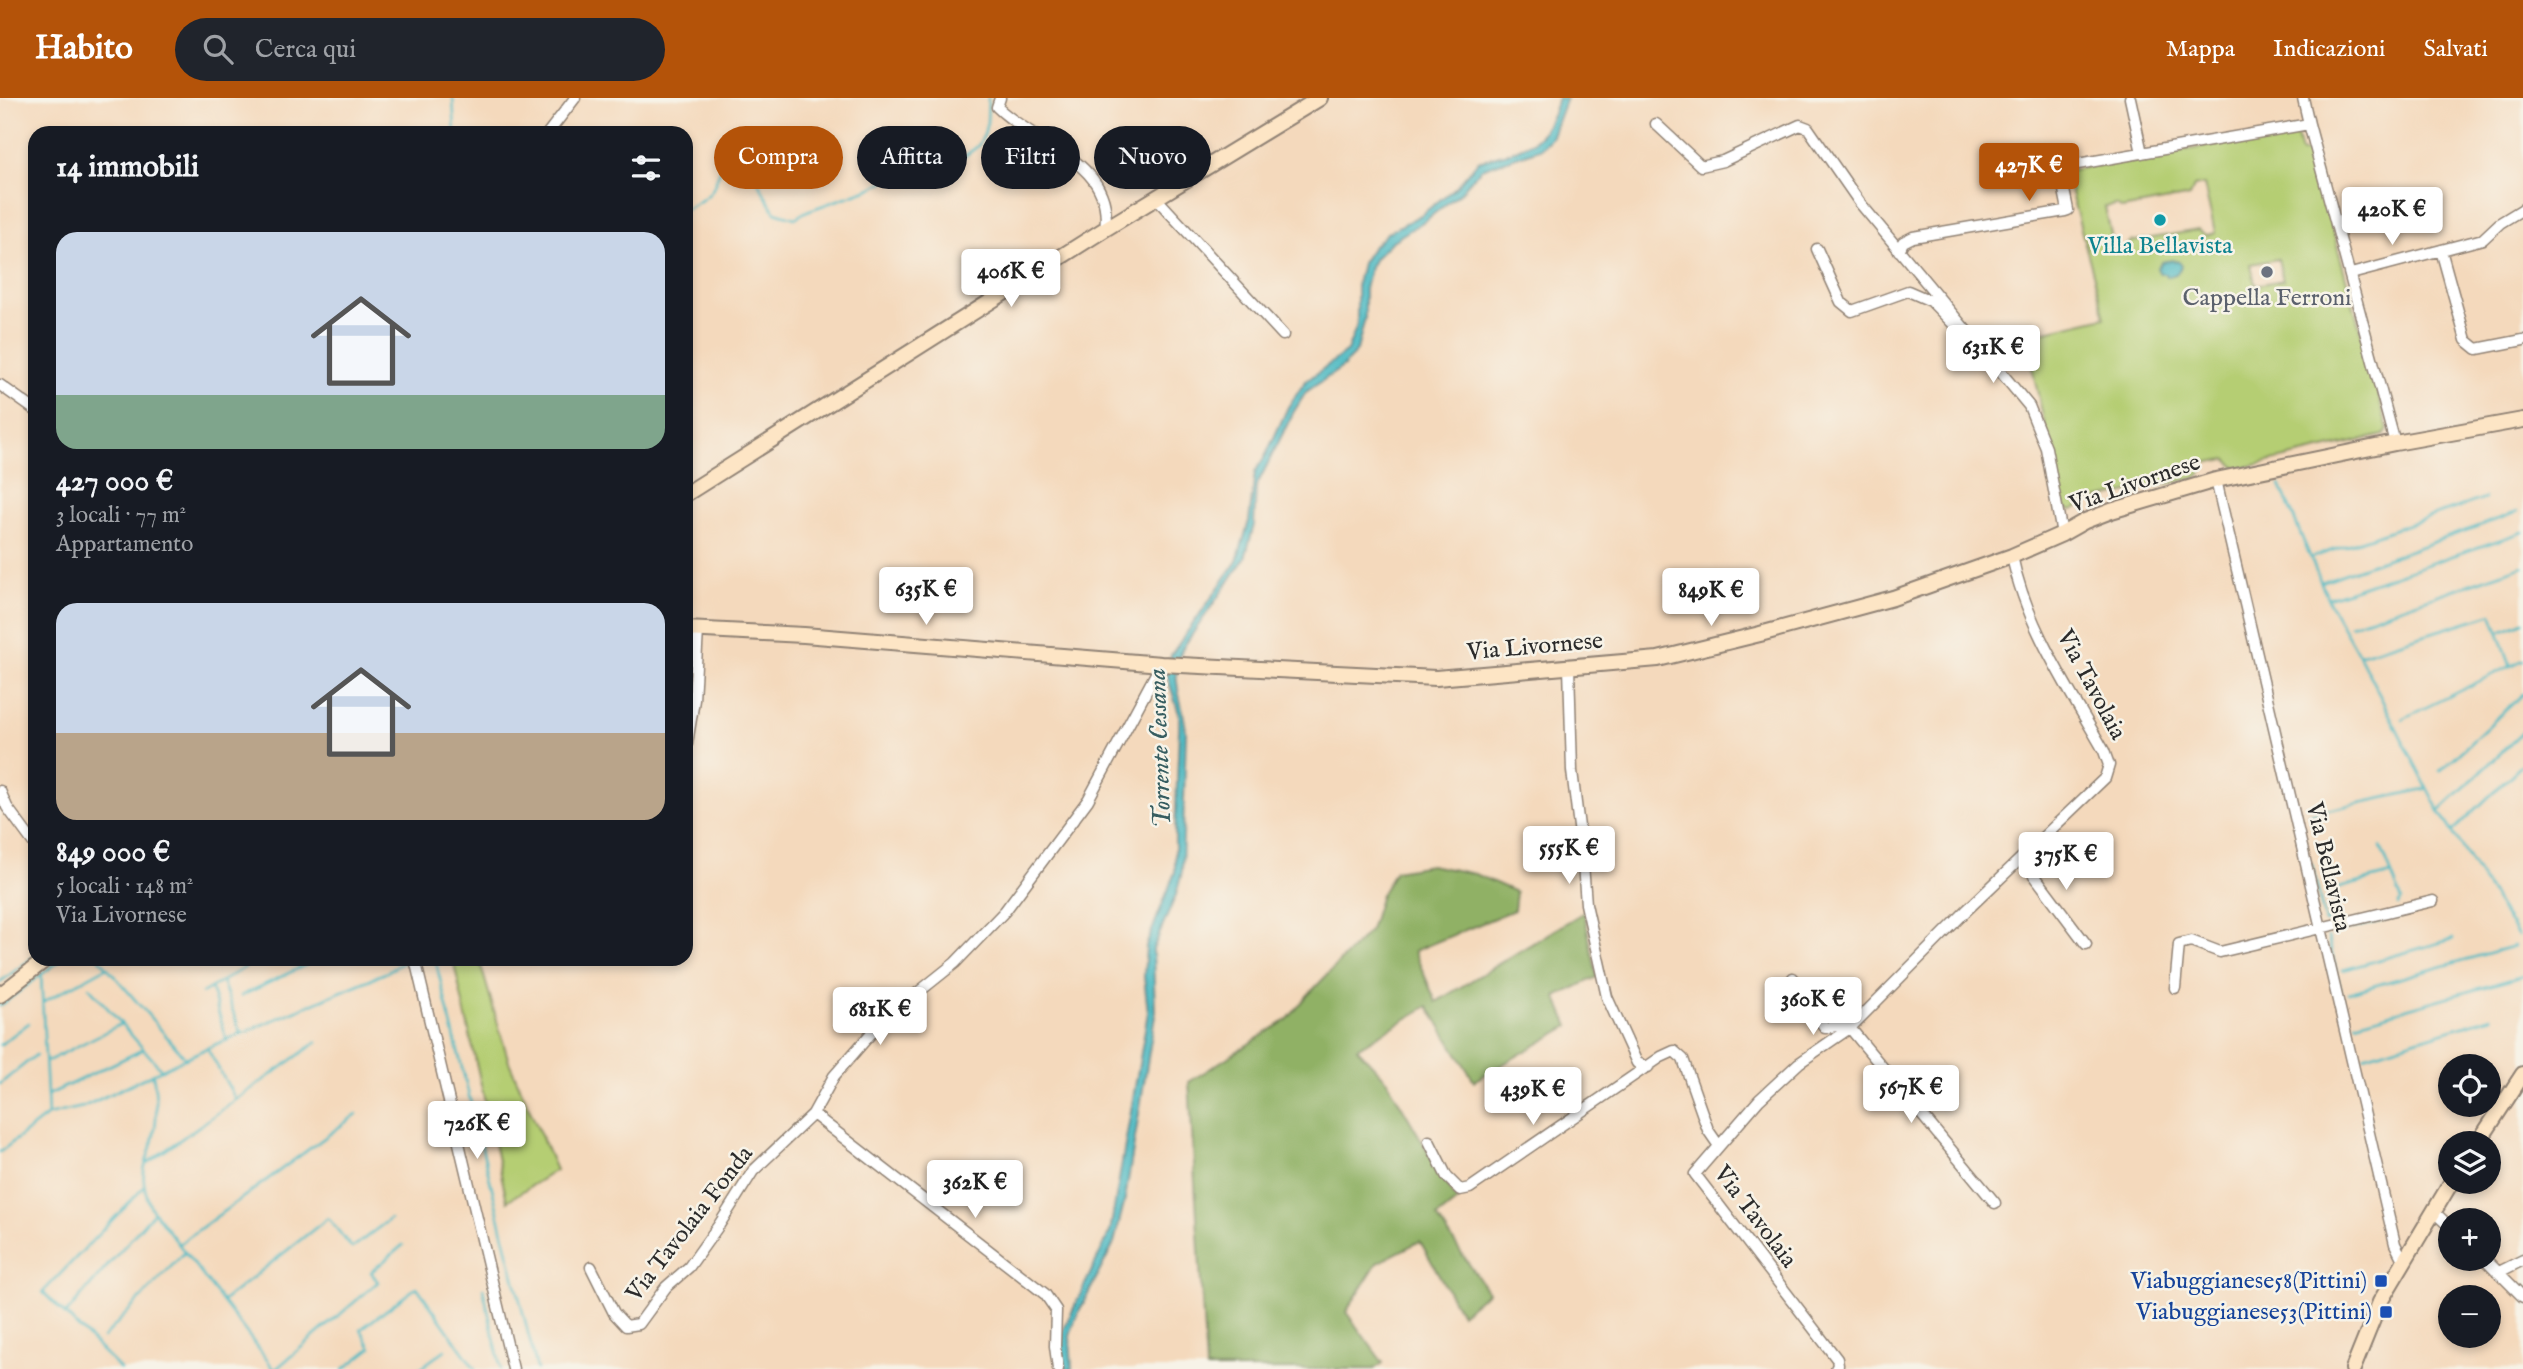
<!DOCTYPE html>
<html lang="it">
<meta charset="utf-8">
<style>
body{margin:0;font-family:"IM FELL English",serif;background:#20242c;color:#f1f3f6;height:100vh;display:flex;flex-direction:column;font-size:26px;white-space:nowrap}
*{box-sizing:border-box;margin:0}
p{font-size:23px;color:#9ea1a6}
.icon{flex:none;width:38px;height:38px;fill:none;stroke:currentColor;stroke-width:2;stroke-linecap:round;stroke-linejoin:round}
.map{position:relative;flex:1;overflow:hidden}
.side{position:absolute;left:28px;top:28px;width:665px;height:840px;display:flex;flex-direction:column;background:#171b24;border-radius:21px;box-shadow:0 4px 10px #0003}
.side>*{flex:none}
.guide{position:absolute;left:714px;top:28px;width:665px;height:63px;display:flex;gap:14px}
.tools{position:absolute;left:2438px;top:956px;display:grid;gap:14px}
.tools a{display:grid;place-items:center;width:63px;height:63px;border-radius:50%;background:#171b24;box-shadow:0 4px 10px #0003;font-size:35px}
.price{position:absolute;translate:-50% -60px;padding:0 16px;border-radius:7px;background:#fff;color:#222;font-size:23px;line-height:46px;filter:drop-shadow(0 2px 4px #0008)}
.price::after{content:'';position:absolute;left:50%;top:42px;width:21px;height:16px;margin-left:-10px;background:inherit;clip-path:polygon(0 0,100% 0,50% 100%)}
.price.selected{background:#b45309;color:#fff}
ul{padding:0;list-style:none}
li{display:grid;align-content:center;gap:14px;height:371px;padding:0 28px}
li span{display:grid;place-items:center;height:217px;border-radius:21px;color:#555}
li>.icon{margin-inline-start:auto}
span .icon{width:126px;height:126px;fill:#fffc;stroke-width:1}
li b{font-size:30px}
h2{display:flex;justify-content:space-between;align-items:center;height:84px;padding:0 28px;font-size:30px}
.pill{padding:0 24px;border-radius:32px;background:#171b24;box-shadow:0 4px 10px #0003;font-size:24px;line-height:63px}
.pill.selected{background:#b45309;color:#fff}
header{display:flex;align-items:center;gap:42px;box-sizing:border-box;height:98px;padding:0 35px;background:#b45309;color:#fff}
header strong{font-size:33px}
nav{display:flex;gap:38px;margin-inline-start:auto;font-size:24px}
.search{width:490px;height:63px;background:#20242c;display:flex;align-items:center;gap:18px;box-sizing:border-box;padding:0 24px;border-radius:38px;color:#9ea1a6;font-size:26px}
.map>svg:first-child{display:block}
</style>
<header>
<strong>Habito</strong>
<div class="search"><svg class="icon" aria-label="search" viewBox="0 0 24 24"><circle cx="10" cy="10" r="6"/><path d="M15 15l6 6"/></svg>Cerca qui</div>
<nav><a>Mappa</a><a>Indicazioni</a><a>Salvati</a></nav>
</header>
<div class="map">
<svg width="2523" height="1271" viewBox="0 0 2523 1271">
<rect width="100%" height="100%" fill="#f7f3e8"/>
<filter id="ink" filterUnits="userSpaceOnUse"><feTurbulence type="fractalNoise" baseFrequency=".0143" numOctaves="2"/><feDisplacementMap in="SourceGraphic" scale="14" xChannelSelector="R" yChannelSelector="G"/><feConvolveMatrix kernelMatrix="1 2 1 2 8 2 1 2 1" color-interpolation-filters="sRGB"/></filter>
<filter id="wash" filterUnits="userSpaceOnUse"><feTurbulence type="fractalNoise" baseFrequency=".00686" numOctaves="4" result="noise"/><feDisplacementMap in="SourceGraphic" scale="28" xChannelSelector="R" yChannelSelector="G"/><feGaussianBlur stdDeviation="1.57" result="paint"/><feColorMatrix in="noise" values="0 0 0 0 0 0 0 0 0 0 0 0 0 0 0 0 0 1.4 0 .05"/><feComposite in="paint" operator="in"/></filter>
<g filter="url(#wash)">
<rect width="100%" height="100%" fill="#f4d9bc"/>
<path fill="#b5ce73" stroke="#707c4f" stroke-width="2" fill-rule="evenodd" d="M2296,33L2301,55L2311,53L2388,332L2384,337L2238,371L2226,361L2204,365L2202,374L2195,380L2086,403L2073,412H2068L2063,408L2025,238L2105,219L2065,73ZM2204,87L2215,135L2206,137L2198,132L2130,144L2124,153L2115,155L2105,109L2115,107L2122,111L2190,98L2194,89ZM2278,161L2283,182L2255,187L2251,166Z
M453,861H479L509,964L556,1072L507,1103Z"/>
<path fill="#90b165" stroke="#5e6e48" stroke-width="2" d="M1430,767L1475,776L1516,794L1514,812L1414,853L1436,904L1584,814L1597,879L1556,899L1569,928L1474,983L1428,908L1357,950L1386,981L1457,1103L1437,1119L1488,1194L1461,1216L1420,1143L1377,1165L1346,1214L1383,1265L1374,1271H1206L1189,984L1288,921L1307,898L1370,832L1381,797L1395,773Z"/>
<path fill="#4bb9c3" stroke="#3b7277" stroke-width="2" d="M1558,0H1566L1551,40L1540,51L1481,71L1460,95L1426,122L1391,144L1375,160L1370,169L1365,191V220L1357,252L1344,268L1306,294L1293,315L1256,389L1254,427L1245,460L1182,551C1169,581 1183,602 1186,633L1182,774L1176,797L1153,851L1155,917L1125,1101L1114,1145L1075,1222L1070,1238L1072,1271H1065L1061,1246L1063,1233L1110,1134L1148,914L1144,879L1146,848L1175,774V736L1179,632V616L1167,577L1171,557L1237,463L1249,423L1255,374L1267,355L1288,309L1305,284L1347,253L1357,227V186L1362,165L1372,150L1387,135L1421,117L1456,89L1478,63L1511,54L1533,44L1543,34L1553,15Z
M2172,162L2179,164L2181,169L2176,176L2166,179L2165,176H2160L2157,170L2162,164Z"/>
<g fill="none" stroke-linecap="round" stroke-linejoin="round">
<path stroke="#4bb9c3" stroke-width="2.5" d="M453,0L455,35
M686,111C695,106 704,102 711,94C718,83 716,71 730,65C759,69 760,93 775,114L795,120L807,113L872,90L901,74H939L949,70L978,48L984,37L987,24L988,0
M2280,387L2330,506L2359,557L2439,713L2518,838
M2313,459L2485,400
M2321,484L2518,414
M2328,500L2523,434
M2350,527L2523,468
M2500,533L2523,524
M2359,557L2492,516L2511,568
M2402,621L2523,562
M2440,673L2523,596
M2439,713L2523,634
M2309,716L2425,691
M2452,734L2523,666
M2381,749L2402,802L2398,807
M2312,767L2325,824L2330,823
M2328,793L2392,776
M2335,835L2405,817
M2328,839L2348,924
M100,861L186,961
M435,861L537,1271
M2343,872L2453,841
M222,883L241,936
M0,884L35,858
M89,889L162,972
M211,890L227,943
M202,895L259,861
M2348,895L2514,848
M241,898L318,861
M43,904L107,869
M0,908L62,861
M2356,925L2523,878
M0,947L29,925
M207,950L235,1000
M2364,958L2492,919
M46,964L121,926
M153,976C156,995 158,1012 155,1031C149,1068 135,1069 151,1110L274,1271
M0,986L36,957
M48,997L142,952
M48,1017L83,1009L207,950L385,875L409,861
M0,1054L48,1017L41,876
M146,1066L317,944
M179,1146L357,1016
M483,1190L501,1271
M223,1203L328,1120L352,1150L390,1121
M65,1217L154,1114
M103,1240L185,1154
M120,1271L43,1194L143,1090
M276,1271L378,1184L371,1174L403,1147
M344,1271L371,1250L361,1231L417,1189L475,1271
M419,1271L445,1252"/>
</g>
</g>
<g filter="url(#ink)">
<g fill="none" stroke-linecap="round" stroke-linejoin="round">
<defs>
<path id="street" d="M1000,0L997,9C1035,47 1115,63 1105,131
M2130,0L2142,55
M2303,0L2309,26
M1656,26L1701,68L1723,63L1800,27L1808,30L1860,105L2029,308L2046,350L2062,436
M548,35L575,0
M1156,100L1283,237
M1817,151L1841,204L1852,213L1908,193L1931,203L1963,236
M2441,152L2466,242L2477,251L2523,242
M1899,153L1903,144L1913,139L2065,113L2068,112L2060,72L2066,68L2309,26L2395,345
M2351,176L2483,141L2500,125L2523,111
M0,287L35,312
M2216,382L2395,1146L2404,1164
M1569,569L1572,673L1582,753L1586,806L1607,899L1637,965L1648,969
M686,652L694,602L698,532
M0,693L7,709L35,747
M2022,761L2086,846
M415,861L513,1271
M1793,880L1825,930L1841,927L1855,921
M2175,890L2179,846L2191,843L2220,854L2433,803
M1850,930L1995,1105
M813,1016L1045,1196L1056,1212L1055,1248L1058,1271
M1429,1043L1447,1079L1460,1092L1470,1090L1661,959L1674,953L1683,961L1708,1032L1719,1048
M2433,1113L2450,1129
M2484,1160L2523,1199
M591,1169L614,1215L626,1228L639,1226L666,1189L689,1169L719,1127L753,1073L813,1016L834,978L881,924L955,865L1005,813L1088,702L1161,566
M2499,1174L2523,1162
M1836,1271L1838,1267L1837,1261L1695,1076L1759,1002L1799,965L1850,930L1968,811L2105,680L2109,667L2104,653C2069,591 2026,528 2012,458"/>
<path id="secondary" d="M686,396L1105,131L1320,0
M686,531L804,537L1161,566L1436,580L1658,561L1760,536L1893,500L2012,458L2062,436L2085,423L2111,413L2216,382L2395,345L2523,322
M0,897L46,861
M2478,1045L2523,976
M2353,1271L2380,1204L2452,1083"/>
</defs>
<use href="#street" stroke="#908274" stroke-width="13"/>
<use href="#secondary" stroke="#908274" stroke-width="18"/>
<use href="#street" stroke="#fff" stroke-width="10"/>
<use href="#secondary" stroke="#fde5c5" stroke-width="14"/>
</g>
</g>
<circle fill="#0f9aa8" stroke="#f7f3e8" stroke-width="2.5" cx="2160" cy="122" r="7"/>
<circle fill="#6b7280" stroke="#f7f3e8" stroke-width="2.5" cx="2267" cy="174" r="7"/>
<g fill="#1a4fb4" stroke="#f7f3e8" stroke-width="2.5">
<rect x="2374" y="1176" width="14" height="14" rx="3.5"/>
<rect x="2379" y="1207" width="14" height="14" rx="3.5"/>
</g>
<g text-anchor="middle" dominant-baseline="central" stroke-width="5" stroke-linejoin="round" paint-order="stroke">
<g font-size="24" fill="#0d838f" stroke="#f7f3e8">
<text x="2160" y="148">Villa Bellavista</text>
</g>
<g font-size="24" fill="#5b616d" stroke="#f7f3e8">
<text x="2267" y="200">Cappella Ferroni</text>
</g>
<g font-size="24" fill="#2b2b2b" stroke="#f7f3e8">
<text transform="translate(2135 386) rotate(-19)">Via Livornese</text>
<text transform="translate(1535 549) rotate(-5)">Via Livornese</text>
<text transform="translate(2091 587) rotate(62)">Via Tavolaia</text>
<text transform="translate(2328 769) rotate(77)">Via Bellavista</text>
<text transform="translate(1755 1119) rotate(53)">Via Tavolaia</text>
<text transform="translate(690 1126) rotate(-52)">Via Tavolaia Fonda</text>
</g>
<g font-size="24" fill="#164399" stroke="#f7f3e8" text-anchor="end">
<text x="2367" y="1183">Viabuggianese58(Pittini)</text>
<text x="2372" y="1214">Viabuggianese53(Pittini)</text>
</g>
<g font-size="26" font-style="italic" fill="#365d60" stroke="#f7f3e8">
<text transform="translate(1160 650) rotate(-92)">Torrente Cessana</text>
</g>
</g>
</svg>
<div class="tools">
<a><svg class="icon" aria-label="locate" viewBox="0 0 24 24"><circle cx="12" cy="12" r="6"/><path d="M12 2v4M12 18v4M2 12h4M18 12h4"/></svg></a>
<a><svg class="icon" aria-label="layers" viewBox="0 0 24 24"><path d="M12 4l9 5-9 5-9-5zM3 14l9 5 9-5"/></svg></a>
<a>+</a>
<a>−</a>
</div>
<b class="price selected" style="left:2029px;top:105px">427K €</b>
<b class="price" style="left:2392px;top:149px">420K €</b>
<b class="price" style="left:1011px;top:211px">406K €</b>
<b class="price" style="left:1993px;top:287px">631K €</b>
<b class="price" style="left:926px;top:529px">635K €</b>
<b class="price" style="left:1711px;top:530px">849K €</b>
<b class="price" style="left:1569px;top:788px">555K €</b>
<b class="price" style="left:2066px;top:794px">375K €</b>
<b class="price" style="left:1813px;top:939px">360K €</b>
<b class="price" style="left:880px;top:949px">681K €</b>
<b class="price" style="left:1911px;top:1027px">567K €</b>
<b class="price" style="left:1533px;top:1029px">439K €</b>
<b class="price" style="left:477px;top:1063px">726K €</b>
<b class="price" style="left:975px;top:1122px">362K €</b>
<div class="guide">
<a class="pill selected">Compra</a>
<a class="pill">Affitta</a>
<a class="pill">Filtri</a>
<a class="pill">Nuovo</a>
</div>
<section class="side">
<h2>14 immobili<svg class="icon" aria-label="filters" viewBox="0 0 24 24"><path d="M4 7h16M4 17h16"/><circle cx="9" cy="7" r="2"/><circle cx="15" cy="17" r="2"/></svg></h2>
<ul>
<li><span style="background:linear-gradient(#c9d6e8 75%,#7fa58c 0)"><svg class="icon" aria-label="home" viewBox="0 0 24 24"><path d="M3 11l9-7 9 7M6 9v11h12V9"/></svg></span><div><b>427 000 €</b><p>3 locali · 77 m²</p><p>Appartamento</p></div></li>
<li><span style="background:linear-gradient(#c9d6e8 60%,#b9a48a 0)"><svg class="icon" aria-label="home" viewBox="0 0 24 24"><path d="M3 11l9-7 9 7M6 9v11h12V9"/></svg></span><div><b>849 000 €</b><p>5 locali · 148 m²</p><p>Via Livornese</p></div></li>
</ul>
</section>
</div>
